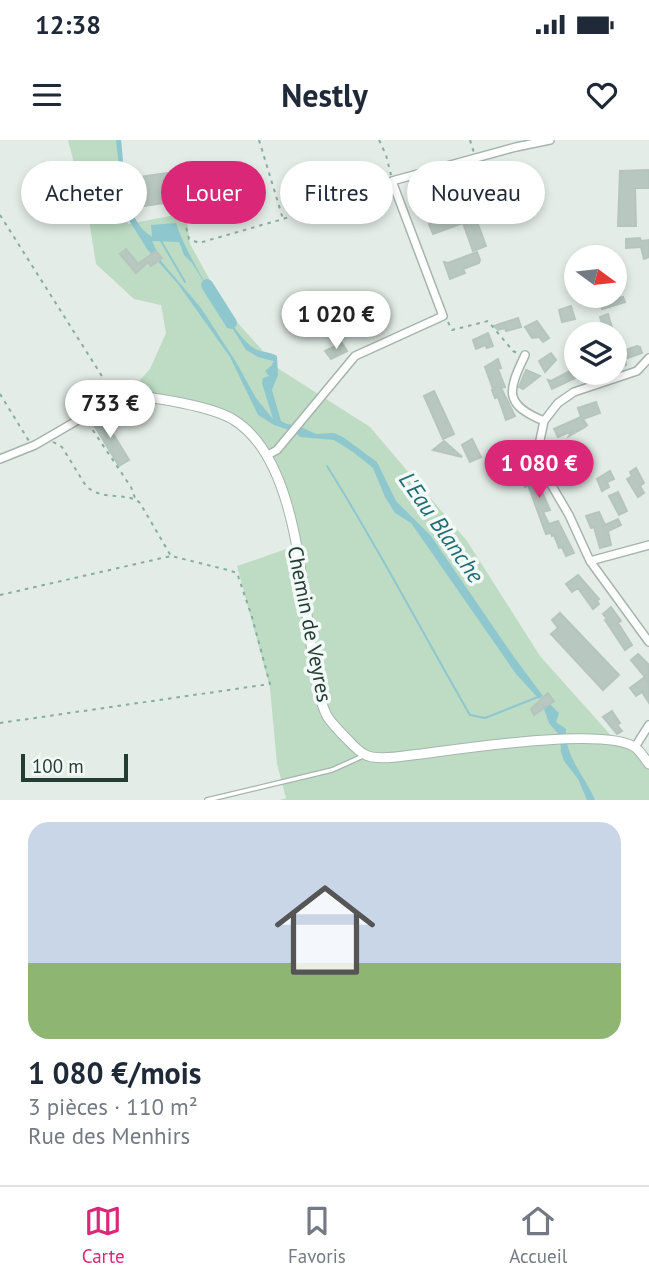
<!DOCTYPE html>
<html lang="fr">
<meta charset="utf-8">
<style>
body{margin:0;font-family:"PT Sans",sans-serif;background:#f6f6f7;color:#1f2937;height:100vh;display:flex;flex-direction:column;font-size:26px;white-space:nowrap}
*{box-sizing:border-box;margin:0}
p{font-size:23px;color:#747a83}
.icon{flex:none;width:38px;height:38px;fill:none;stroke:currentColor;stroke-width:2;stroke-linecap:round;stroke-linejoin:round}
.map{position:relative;height:660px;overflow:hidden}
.details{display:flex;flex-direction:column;background:#fff;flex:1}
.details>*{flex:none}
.banner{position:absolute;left:21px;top:21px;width:607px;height:63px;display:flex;gap:14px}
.needle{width:46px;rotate:105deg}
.fabs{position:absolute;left:564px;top:105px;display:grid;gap:14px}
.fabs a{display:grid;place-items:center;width:63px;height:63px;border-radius:50%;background:#fff;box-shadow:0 4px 10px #0003;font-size:35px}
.scale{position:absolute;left:21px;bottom:18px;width:107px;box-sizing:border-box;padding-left:7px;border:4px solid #233c34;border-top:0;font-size:19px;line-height:24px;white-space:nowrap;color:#233c34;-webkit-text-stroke:5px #f3f9f6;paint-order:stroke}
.price{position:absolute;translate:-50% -60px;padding:0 16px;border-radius:24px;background:#fff;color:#222;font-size:23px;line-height:46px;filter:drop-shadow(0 2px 4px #0008)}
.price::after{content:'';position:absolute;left:50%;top:42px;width:21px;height:16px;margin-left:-10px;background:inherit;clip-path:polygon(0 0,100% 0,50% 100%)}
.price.current{background:#db2777;color:#fff}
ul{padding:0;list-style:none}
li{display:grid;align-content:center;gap:14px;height:371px;padding:0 28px}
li+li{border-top:2px solid #e0e1e3}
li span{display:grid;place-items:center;height:217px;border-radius:21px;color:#555}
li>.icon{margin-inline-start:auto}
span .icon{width:126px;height:126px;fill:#fffc;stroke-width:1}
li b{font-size:30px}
.chip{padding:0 24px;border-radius:32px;background:#fff;box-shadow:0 4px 10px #0003;font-size:24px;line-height:63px}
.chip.current{background:#db2777;color:#fff}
.status{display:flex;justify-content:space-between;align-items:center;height:49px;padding:0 35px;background:#fff;direction:ltr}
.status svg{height:19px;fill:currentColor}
header{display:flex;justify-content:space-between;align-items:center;height:91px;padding:0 28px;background:#fff;font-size:32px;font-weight:700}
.tab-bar{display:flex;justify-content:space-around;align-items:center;height:98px;border-top:2px solid #e0e1e3;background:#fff;font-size:19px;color:#747a83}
.tab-bar a{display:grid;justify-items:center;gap:4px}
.tab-bar .current{color:#db2777}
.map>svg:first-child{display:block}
</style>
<div class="status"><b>12:38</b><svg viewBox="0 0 49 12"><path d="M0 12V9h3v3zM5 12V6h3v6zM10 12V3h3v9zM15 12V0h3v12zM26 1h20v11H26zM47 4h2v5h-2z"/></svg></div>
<header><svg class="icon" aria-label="menu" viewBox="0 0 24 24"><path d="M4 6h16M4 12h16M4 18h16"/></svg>Nestly<svg class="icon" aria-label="heart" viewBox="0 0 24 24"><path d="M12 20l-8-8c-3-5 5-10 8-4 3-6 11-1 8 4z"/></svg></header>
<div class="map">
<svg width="649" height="660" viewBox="0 0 649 660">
<rect width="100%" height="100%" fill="#e3ece7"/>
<path fill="#bddcc3" d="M68,0H121L128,84L186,73L190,104L227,171L279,229L370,287L467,401L540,516L615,600L635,607L649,624V660H280L286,658L277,624L270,548L237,426L295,406L268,315L233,279L126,255L150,229L166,193L161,165L134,159L96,124L89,80Z"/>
<path fill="#8ec8ce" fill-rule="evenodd" d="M116,0H121C125,31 122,78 152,97L151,85L176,83C184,110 229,189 252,207C260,213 269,211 277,216L278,235L272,250L281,281L287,284L299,286L316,294L334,293L343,297L377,322L396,361L431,396L514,517L543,556L539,559L516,534L411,383L395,373L385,357L373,328L353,312L334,300L300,297L295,292L274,285L258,275L230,217L178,144L147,109L124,72ZM152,101L179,102L184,115L192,123L246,210L258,217L273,221L272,225L265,231L269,236L263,238L262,243L273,279L256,258L236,222L201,168L161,121Z
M550,564L559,573L556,582L566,589C564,616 585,636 595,660H587L578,639L564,621L561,612L560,596L549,583L544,569Z"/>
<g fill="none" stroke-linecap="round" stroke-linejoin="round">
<path stroke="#8ec8ce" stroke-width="2" d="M161,101L185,142
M327,326C378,407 422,492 470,575L485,578L538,557"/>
<path stroke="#8ec8ce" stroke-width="12" d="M207,145L231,183"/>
</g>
<path fill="#b8c7c0" stroke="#b5c5be" stroke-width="2" d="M649,30V48H635L636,86H618L620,31Z
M168,33L172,62L136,67L132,38Z
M472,68L486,106L473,111L463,83L433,94L429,84Z
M640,98L641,101L649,100V117L644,119L641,107L626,108V99Z
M126,109L138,124L156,111L162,118L151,126L148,122L136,133L120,114Z
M477,112L480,120L479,123L463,129L465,133L450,139L444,122L448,123Z
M607,156H617L618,158L623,157L625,162L602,169L601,162L608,160Z
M331,163L338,181L329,184L322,166Z
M571,166L575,179L562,182L559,170Z
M608,174L614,194H605L600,177Z
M518,178L521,187L506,191L505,188L498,190L494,186Z
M537,181L549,198L543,202L539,197L532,198L525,187Z
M488,193L493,206L487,208L485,205L476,209L473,200Z
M342,203L347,211L331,219L325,211Z
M637,206L640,207L642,213L625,219L626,225L614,228V214Z
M551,213L556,220L545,232L539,221Z
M498,219L501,228L498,229L505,247L501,248L515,276L506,280L498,257L495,258L492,250L493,249L485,227Z
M526,230L540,236L523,249L519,247Z
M572,230H576V233H597L579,240L577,237L552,249L548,240L551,241Z
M434,251L454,294L443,299L424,256Z
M596,262L600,273L583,279L587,285L585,287L569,296L572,291L558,297L554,289L581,277L578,268Z
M101,274L129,320L119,326L91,280Z
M472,299L481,317L470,322L462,305Z
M444,301L462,317L433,310Z
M522,308L525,321L533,331L550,370L543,372L549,384L558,381L574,413L566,416L562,407L559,408L554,395L552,396L551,393L546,394L528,345L525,347L521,337L511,341L507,330L517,327L515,311Z
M561,308L571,315L570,317L576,321L571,327L554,318Z
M636,328L644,343L640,346L644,353L638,357L627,339L632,336L630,332Z
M610,331L614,339L607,342L609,347L602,351L597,339Z
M618,352L627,371L619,375L609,356Z
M599,372L605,385L618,379L621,385L608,391L611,405L600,408L594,387L591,388L586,376Z
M578,435L599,459L597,461L599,464L593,469L578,448L572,452L566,444Z
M611,467L621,481L618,483L632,505L625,510L605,480L607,479L603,474Z
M560,473L619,535L603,550L551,494L558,488L552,480Z
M638,514L649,525V542L631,520Z
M645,537L649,544V563L642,552L636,556L630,548Z
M548,553L554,561L534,575L531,569Z
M612,571L620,583L617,585L622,591L617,594L603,577Z"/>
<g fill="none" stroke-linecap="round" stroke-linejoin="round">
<defs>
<path id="service" d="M207,660L332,630L363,616"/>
<path id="minor" d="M525,215C508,251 503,264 544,281
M649,218L637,231L574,252L558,263L544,281L539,305L542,329L569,375L590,421L649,502
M268,315L277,310L355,216L443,176L392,41L516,7L550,0
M0,319L35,305L109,262L126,255
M590,421L649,405
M635,607L649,585"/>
<path id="tertiary" d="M126,255C153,257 212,266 234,280C295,318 301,439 311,504C314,525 317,556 327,576C332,584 341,593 348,600C352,604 358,611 364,614C376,622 406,615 421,614C460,609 608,586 636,608C641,612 645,619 649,624"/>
</defs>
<use href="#service" stroke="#a6b4ae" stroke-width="6"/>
<use href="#minor" stroke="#a6b4ae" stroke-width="10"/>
<use href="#tertiary" stroke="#a6b4ae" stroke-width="11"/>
<path stroke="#85ae9e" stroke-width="2" stroke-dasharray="3.5 5" stroke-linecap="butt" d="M259,0L283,79
M379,0L386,15L391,35
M470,0L474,13
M180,63L189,99L199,103L283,79L386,43
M0,75L112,252
M448,182L452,190L488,181L513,211L517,213
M0,254L29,301
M88,283L131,347L135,358
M53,302L62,307L86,346C103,362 127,351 140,363L171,416
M0,455L171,416L228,430L237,433L252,477L270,544L0,583"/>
<use href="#service" stroke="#fff" stroke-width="3.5"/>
<use href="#minor" stroke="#fff" stroke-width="7"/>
<use href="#tertiary" stroke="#fff" stroke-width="9"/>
</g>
<g text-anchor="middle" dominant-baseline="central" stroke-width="7" stroke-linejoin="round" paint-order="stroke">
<g font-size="21" fill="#233c34" stroke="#f3f9f6">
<text transform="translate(310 484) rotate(79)">Chemin de Veyres</text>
</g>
<g font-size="23" font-style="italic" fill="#206c75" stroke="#f3f9f6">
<text transform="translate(442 387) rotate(55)">L'Eau Blanche</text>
</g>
</g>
</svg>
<div class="fabs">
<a><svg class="needle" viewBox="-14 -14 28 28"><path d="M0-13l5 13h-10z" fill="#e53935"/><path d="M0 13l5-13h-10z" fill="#747a83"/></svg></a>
<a><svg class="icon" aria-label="layers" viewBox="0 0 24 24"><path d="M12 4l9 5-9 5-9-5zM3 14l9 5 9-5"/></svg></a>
</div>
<div class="scale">100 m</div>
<b class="price" style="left:336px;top:211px">1 020 €</b>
<b class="price" style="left:110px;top:300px">733 €</b>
<b class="price current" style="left:539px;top:360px">1 080 €</b>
<div class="banner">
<a class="chip">Acheter</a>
<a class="chip current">Louer</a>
<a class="chip">Filtres</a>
<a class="chip">Nouveau</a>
</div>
</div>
<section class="details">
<ul>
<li><span style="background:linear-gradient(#c9d6e8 65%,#8fb573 0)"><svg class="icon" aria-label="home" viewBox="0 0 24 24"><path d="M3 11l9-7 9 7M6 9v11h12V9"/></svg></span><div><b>1 080 €/mois</b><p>3 pièces · 110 m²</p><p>Rue des Menhirs</p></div></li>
</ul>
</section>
<nav class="tab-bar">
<a class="current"><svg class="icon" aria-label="map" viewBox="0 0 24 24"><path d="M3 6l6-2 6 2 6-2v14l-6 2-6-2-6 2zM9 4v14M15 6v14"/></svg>Carte</a>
<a><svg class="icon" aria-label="saved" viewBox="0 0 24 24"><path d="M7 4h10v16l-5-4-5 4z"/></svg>Favoris</a>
<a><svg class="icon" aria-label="home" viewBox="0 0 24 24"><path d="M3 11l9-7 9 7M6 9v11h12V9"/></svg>Accueil</a>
</nav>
